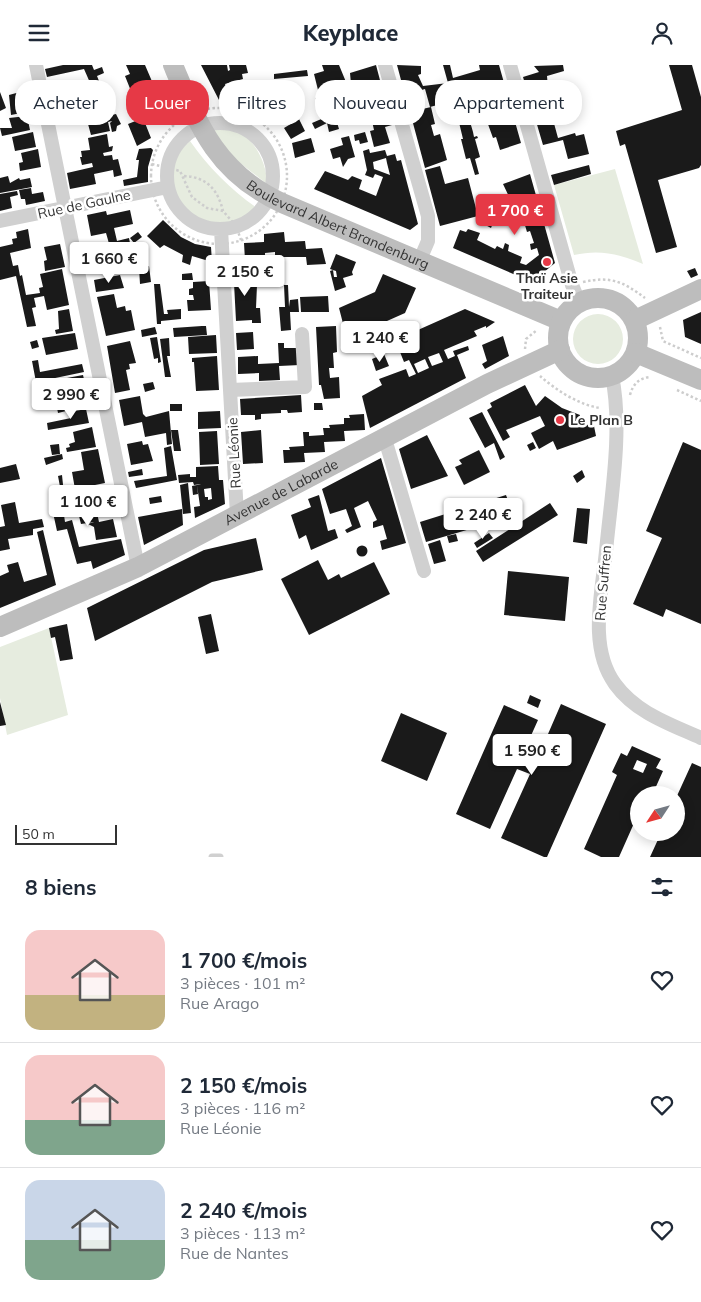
<!DOCTYPE html>
<html lang="fr">
<meta charset="utf-8">
<style>
body{margin:0;font-family:Mulish,sans-serif;background:#f6f6f7;color:#1f2937;height:100vh;display:flex;flex-direction:column;font-size:19px;white-space:nowrap}
*{box-sizing:border-box;margin:0}
p{font-size:16px;color:#747a83}
.icon{flex:none;width:28px;height:28px;fill:none;stroke:currentColor;stroke-width:2;stroke-linecap:round;stroke-linejoin:round}
.map{position:relative;height:792px;overflow:hidden}
.details{display:flex;flex-direction:column;background:#fff;flex:1}
.details>*{flex:none}
.hud{position:absolute;left:15px;top:15px;width:671px;height:45px;display:flex;gap:10px}
.needle{width:32px;rotate:234deg}
.fabs{position:absolute;left:630px;top:721px;display:grid;gap:10px}
.fabs a{display:grid;place-items:center;width:55px;height:55px;border-radius:50%;background:#fff;box-shadow:0 2px 12px #0003;font-size:25px}
.scale{position:absolute;left:15px;bottom:12px;width:102px;box-sizing:border-box;padding-left:5px;border:2px solid #333;border-top:0;font-size:14px;line-height:18px;white-space:nowrap;color:#333;-webkit-text-stroke:4px #fff;paint-order:stroke}
.price{position:absolute;translate:-50% -42px;padding:0 11px;border-radius:5px;background:#fff;color:#222;font-size:16px;line-height:32px;filter:drop-shadow(0 1px 2px #0008)}
.price::after{content:'';position:absolute;left:50%;top:30px;width:15px;height:11px;margin-left:-8px;background:inherit;clip-path:polygon(0 0,100% 0,50% 100%)}
.price.on{background:#e63946;color:#fff}
ul{padding:0;list-style:none}
li{display:flex;align-items:center;gap:15px;height:125px;padding:0 25px}
li+li{border-top:1px solid #e0e1e3}
li span{display:grid;place-items:center;flex:none;width:140px;height:100px;border-radius:15px;color:#555}
li>.icon{margin-inline-start:auto}
span .icon{width:60px;height:60px;fill:#fffc;stroke-width:1}
li b{font-size:21px}
h2{display:flex;justify-content:space-between;align-items:center;height:60px;padding:0 25px;font-size:21px}
.tag{padding:0 18px;border-radius:20px;background:#fff;box-shadow:0 2px 12px #0003;font-size:18px;line-height:45px}
.tag.on{background:#e63946;color:#fff}
header{display:flex;justify-content:space-between;align-items:center;height:65px;padding:0 25px;background:#fff;font-size:22px;font-weight:800}
.map>svg:first-child{display:block}
</style>
<header><svg class="icon" aria-label="menu" viewBox="0 0 24 24"><path d="M4 6h16M4 12h16M4 18h16"/></svg>Keyplace<svg class="icon" aria-label="person" viewBox="0 0 24 24"><circle cx="12" cy="8" r="4"/><path d="M4 21q1-7 8-7t8 7"/></svg></header>
<div class="map">
<svg width="701" height="792" viewBox="0 0 701 792">
<rect width="100%" height="100%" fill="#fff"/>
<path fill="#e6ecdf" d="M218,59C247,61 267,92 267,119L230,90L212,62Z
M190,76C209,103 230,124 257,143C250,148 242,156 234,158C211,165 179,148 171,124C166,107 177,86 190,76Z
M615,104L643,199C619,189 600,184 574,190L554,120Z
M573 274a25 25 0 1 1 50 0a25 25 0 1 1-50 0Z
M49,563L68,650L7,670L0,633V582Z"/>
<path fill="#1a1a1a" fill-rule="evenodd" d="M63,0H92L94,5L102,2L104,8L97,11L105,31L111,29L115,38L109,40L110,45L105,46L99,28L95,29L84,4L47,12L45,4Z
M126,0H145L163,42L136,53L132,43L137,41L125,11L130,9Z
M201,0H227L228,6L230,5L229,0H246L248,8L242,9L243,14L225,19L230,32L219,35Z
M322,0H339L346,17L332,20L340,39L332,41L339,64L329,67L327,58L315,64L312,58L326,52L322,36L316,38L315,33L330,30L329,26L319,29L314,9L324,6Z
M376,0L386,38L364,44L358,24L356,25L354,18L351,19L350,8Z
M397,0L421,1V9L418,10L423,21L448,18L443,0H450L453,13L480,5L479,0H499L521,78L500,85L496,72L493,73L485,51L493,45L486,15L460,22L473,67L474,72L477,71L478,73L475,74L480,92L475,94L479,109L475,110L470,93L466,94L461,74H463L456,45L461,44L455,20L452,21L456,35L430,42L425,24L405,30Z
M563,0L564,6L547,11L548,23H545L548,35L553,34L555,40L562,38L564,44L567,43L568,46L552,51L558,73L575,68L576,71L584,69L589,89L568,94L563,75L543,80L523,12L539,7L534,1Z
M669,0H692L701,32V100L699,103L658,115L677,182L656,188L625,79L620,81L616,66L682,45Z
M307,5L308,11L274,14V9Z
M557,16L558,20L569,17V20L552,25L554,17Z
M241,21L260,28L251,47L235,41Z
M76,22L78,31L56,36L54,27Z
M278,24L283,27L265,52L259,48Z
M0,27L6,43L0,46Z
M20,27L21,33L28,32L31,46L11,50L9,30Z
M288,34L290,37L294,34L299,39L296,43L298,45L286,58L275,47Z
M68,35L69,37L74,35L78,51L56,56L52,38Z
M387,42L392,60L385,62L390,78L374,82L370,66L374,65L372,56H369L368,53L371,52L370,47Z
M431,42L435,59L431,60L434,71L440,69L447,95L425,103L410,47Z
M116,49L121,59L117,61L116,66L112,67L110,58L112,56L108,57L110,66L91,70L88,59L85,60L84,56Z
M27,51L30,65L2,71L0,63H12L9,53Z
M143,53L151,73L137,81L128,59Z
M299,54L305,66L291,74L284,63Z
M33,67L36,82L15,86L12,72Z
M365,67L368,77L360,79L359,75L355,76L354,70Z
M107,69L109,82L113,81L112,86L103,88L104,91L112,90L113,95L118,94L122,110L114,112L113,105L94,109L96,119L70,124L67,108L93,102L92,98L82,100L80,92H82L81,86L90,85L88,73Z
M349,71L355,92L348,94L343,102L340,92L333,94L330,84L343,80L341,73Z
M311,73L315,87L295,93L292,78Z
M151,83L153,85L148,102V117L124,121L123,115L137,112L139,95H136L139,84Z
M38,84L41,102L20,106L19,98L23,97L21,88Z
M369,84L370,88L385,85L387,91L395,89L397,96L401,95L418,159L410,165L314,124L325,106L348,115L352,111L362,115L359,124L376,131L383,112L375,109L373,113L365,110L367,105L363,86ZM386,93L387,98L390,110L374,104L373,97Z
M589,100L591,109L554,120L551,110Z
M440,101L445,119L468,113L478,151L493,158L491,163L476,155L478,151L440,161L425,105Z
M530,109L555,198L532,217L453,183L460,165L466,167L468,164L480,168L477,175L495,184L497,181L503,184L505,178L509,180L508,186L522,192L520,198L526,200L539,190L537,183L531,185L530,179L534,178L530,166L527,167L521,147L514,149L513,145L509,146L508,143L513,140L503,119Z
M8,111L10,118L19,113L20,115L30,113L32,122L0,128V113Z
M31,123L32,129L43,127L45,136L26,140L25,134H21L19,125Z
M17,126L18,130L10,132L12,143L0,146V129Z
M130,145L133,159L114,163L117,176L129,173L131,183L115,186L117,193L108,195L109,201L99,203L94,182L109,179L108,175L106,168L91,171L87,150L106,146L107,150Z
M163,155L181,172L195,179L211,182L212,197L192,191L190,200L182,197L183,190L164,180L160,183L147,171Z
M28,164L31,183L10,188L13,201L18,200L20,211L22,210L26,230L40,228L39,223L43,222L40,209L62,204L69,240L47,245L44,231L34,233L36,242L32,243L36,261L27,262L16,211L0,215V182L13,179L12,174L17,173L16,167Z
M138,167L142,172L134,178L130,173Z
M284,167L285,177L305,176L306,184L322,183L326,199L307,200L306,192H275V187L265,188V194L245,195L244,178L264,177V169Z
M60,179L65,202L45,206L44,196L47,195L44,182Z
M336,189L356,197L352,207L353,210L343,213L346,222L335,226L330,206L333,205L334,212H337L336,206L330,204Z
M233,199H241V208H249L250,221L257,220L256,243H260L261,258H252V255L236,256Z
M149,201L151,217L140,219L139,203Z
M695,203L698,210L691,213L687,206Z
M192,208L193,215H182V209Z
M383,209L416,223L405,248L360,268L358,265L346,270L339,243L375,227Z
M120,210L124,223L96,227L94,215Z
M209,216L211,245L188,246L187,235H194L193,230H189V224L193,223V217Z
M154,219H160L164,249H168L167,245L181,244V254L161,256V259H157Z
M284,220H288L289,242L290,235L298,234L299,247H290L291,265L281,266L279,242H285Z
M114,229L117,243L125,241L126,246L131,245L135,265L106,271L97,232Z
M328,231L329,247H301L300,232Z
M69,244L73,266L56,269L55,265L59,264L58,246Z
M465,244L495,257L486,263V261L474,266L477,271L444,285L448,294L455,291L453,286L468,281L469,285L457,290L466,313L370,363L362,331L382,320L379,314L406,304L409,312L416,309L409,295L404,297L398,282L402,280L400,273ZM439,288L443,297L432,301L428,292ZM425,294L429,303L418,308L414,299Z
M701,247V279L685,272L683,255Z
M202,261H206L207,270L174,272L173,263Z
M336,261L337,287L333,288L334,303H329L330,313L339,312L340,333L324,334L321,320H319L316,262Z
M155,262L157,269L142,272L141,265Z
M253,267L254,284L237,285L236,268Z
M75,268L78,284L46,290L42,273Z
M216,270L217,288L189,289L188,272Z
M503,271L509,291L485,304L482,299L487,296L482,280Z
M157,272L161,297L158,298V293L154,294L150,273Z
M169,273L170,291H167L171,312H165L160,274Z
M37,275L39,282L32,284L30,277Z
M130,276L136,298L129,299L130,304L126,305L130,325L115,328L107,281Z
M278,278H284V283H299L300,300L279,301L280,315L259,316V308L238,309V292L258,291V299L279,298Z
M384,289L389,301L376,306L372,294Z
M217,291L219,325L196,326L194,297H192V293Z
M38,295L40,307L82,299L84,307L36,317L32,296Z
M83,310L87,327L66,331L67,335L84,332L86,341L58,348L55,333L64,332L61,321L68,320L67,313Z
M153,317L155,324L145,327L143,319Z
M525,320L536,341L545,331L562,343L580,350L578,358L594,361L596,371L557,385L553,376L539,384L531,368L545,361L540,351L506,365L510,372L503,376L487,345L492,342L490,338Z
M301,330L302,347L288,348L287,345H281V348L261,349V354L255,355V350H241L240,334Z
M140,331L143,349L146,352L169,346L172,379L167,380L166,368L145,372L142,357L124,361L119,335Z
M314,338H322L323,345H314Z
M170,339H182V346H170Z
M86,344L89,358L48,365L47,358L71,353L70,347Z
M220,346L221,363L198,364V347Z
M482,347L505,392L500,395L494,378L485,383L469,353Z
M364,349L365,365L344,366L345,376L324,377L325,387L304,388L305,397L284,398L283,385H290L289,382L304,381L303,367H309V371L324,370L323,363H330L329,360L344,359V353H350L349,350Z
M92,362L96,382L67,387L66,383L70,382L69,379L75,377L73,367Z
M171,365H178L181,386H174Z
M261,365L263,398L243,399L241,367Z
M217,366L219,399L200,400L199,367Z
M427,370L448,411L411,424L399,384Z
M142,376L143,380L148,379L153,396L131,400L127,379Z
M533,377L536,383L530,386L527,380Z
M683,377L701,385V559L666,544L663,552L633,539L662,473L646,466Z
M59,379L60,389L52,390L50,380Z
M171,381L177,415L136,423L134,416L167,411L164,383Z
M98,384L105,418L75,424L72,407L84,405L81,387Z
M479,385L490,407L464,420L455,402L462,399L459,395Z
M62,389L63,394L46,400L44,393Z
M381,393L406,478L382,485L380,476L387,474L383,460L373,463V457L377,455L368,436L354,443L361,462L347,468L345,465L352,461L346,444L330,449L322,424Z
M16,399L20,414L0,418V403Z
M218,401L219,415H223L225,439L195,453L194,442L200,441L197,420L201,419L194,420L193,417L179,418L178,410L190,409V412H196V402ZM211,423L212,434L208,435V432H205L204,424Z
M142,404L143,410L129,412L128,407Z
M582,405L585,412L577,418L573,411Z
M62,410L65,439L84,435L86,445L93,441L90,427L107,423L111,440L96,443L99,457L113,454L117,472L96,475L94,462L88,459L94,457L81,459L78,447L64,450L65,457L72,455L79,482L121,474L125,490L93,504L91,496L77,499L67,464L57,466L49,429L61,427L58,411Z
M188,418L191,448L183,449L180,420Z
M197,420L198,429L193,430L192,421Z
M319,430L328,466L335,464L338,473L311,485L306,470L299,474L291,450L311,442L308,434Z
M506,430L510,441L500,444L504,454L426,477L420,457Z
M161,431L162,437L150,439L149,433Z
M15,437L19,458L42,454L44,462L33,464V470L8,474L10,484L0,486V462L5,461L1,440Z
M550,438L558,450L483,497L476,486Z
M577,443L590,444L587,479L573,477Z
M182,444L183,460L144,480L138,452Z
M43,465L56,520L0,543V511L9,507L7,500L18,497L24,517L47,510L37,467Z
M489,468L493,473L477,483L474,478Z
M456,469L458,476L449,478L447,471Z
M256,473L263,505L212,517L95,576L87,543L204,485Z
M440,475L446,496L434,499L428,479Z
M356.5 486a5.5 5.5 0 1 1 11 0a5.5 5.5 0 1 1-11 0Z
M318,495L328,515L339,509L341,513L374,497L390,529L309,570L281,514Z
M508,506L569,512L565,556L504,550Z
M211,549L219,586L206,589L198,552Z
M67,559L73,594L60,596L55,572L51,573L49,563Z
M530,630L541,635L538,643L527,638Z
M0,637L6,660L0,661Z
M561,639L606,659L547,792H544L501,773L530,709L517,704L490,764L456,749L504,640L538,655L521,693L535,699Z
M401,648L447,668L427,716L381,696Z
M632,681L661,694L656,703L663,706L654,726L649,724L646,730H639V747L619,792H601L584,784L617,710L612,707L621,688L627,691ZM637,695L647,699L643,708L633,704Z
M692,698L701,702V792H650L661,768H676V733Z"/>
<g fill="none" stroke-linecap="round" stroke-linejoin="round">
<path stroke="#cdcdcd" stroke-width="2.5" stroke-dasharray="2.5 2.5" stroke-linecap="butt" d="M151 111a68 68 0 1 1 136 0a68 68 0 1 1-136 0Z
M152,99L180,106L192,132L207,143L223,146L236,161L241,175
M184,111C207,112 218,125 223,146
M583,217C611,211 622,216 645,233
M549,234L561,226
M660,262L663,276L701,293
M525,284L526,274L537,265
M540,311C556,325 579,340 600,343
M677,325L701,336
M630,330C633,319 639,313 650,312"/>
<path stroke="#d0d0d0" stroke-width="7" d="M212,792H220"/>
<path stroke="#d0d0d0" stroke-width="14" d="M36,0L138,502
M385,0L428,151V176L419,197
M510,0L572,220L579,237
M167 111a53 53 0 1 1 106 0a53 53 0 1 1-106 0Z
M0,156L168,122
M221,164L237,450
M612,311C623,364 611,432 606,486C602,528 588,582 615,619C636,648 670,659 701,673
M230,325L305,322L302,269
M385,374L424,506"/>
<g stroke="#bdbdbd" stroke-width="20">
<path id="s1" d="M173,0C199,62 217,108 282,138L561,256"/>
<circle cx="598" cy="273" r="40"/>
<path d="M635,255L701,224"/>
<path d="M636,288L701,315"/>
<path id="s2" d="M0,562L138,502L487,319L560,285"/>
</g>
</g>
<g fill="#e63946" stroke="#fff" stroke-width="2">
<circle cx="547" cy="197" r="5"/>
<circle cx="560" cy="355" r="5"/>
</g>
<g text-anchor="middle" dominant-baseline="central" stroke-width="5" stroke-linejoin="round" paint-order="stroke">
<g font-size="14" fill="#333" stroke="#fff">
<text transform="translate(84 139) rotate(-12)">Rue de Gaulne</text>
<text stroke="none"><textPath href="#s1" startOffset="241">Boulevard Albert Brandenburg</textPath></text>
<text transform="translate(234 388) rotate(-93)">Rue Léonie</text>
<text stroke="none"><textPath href="#s2" startOffset="312">Avenue de Labarde</textPath></text>
<text transform="translate(603 518) rotate(-85)">Rue Suffren</text>
</g>
<g font-size="14" font-weight="bold" fill="#333" stroke="#fff">
<text x="547" y="213">Thaï Asie<tspan x="547" dy="16">Traiteur</tspan></text>
<text x="570" y="355" text-anchor="start">Le Plan B</text>
</g>
</g>
</svg>
<div class="fabs">
<a><svg class="needle" viewBox="-14 -14 28 28"><path d="M0-13l5 13h-10z" fill="#e53935"/><path d="M0 13l5-13h-10z" fill="#747a83"/></svg></a>
</div>
<div class="scale">50 m</div>
<b class="price on" style="left:515px;top:171px">1 700 €</b>
<b class="price" style="left:109px;top:219px">1 660 €</b>
<b class="price" style="left:245px;top:232px">2 150 €</b>
<b class="price" style="left:380px;top:298px">1 240 €</b>
<b class="price" style="left:71px;top:355px">2 990 €</b>
<b class="price" style="left:88px;top:462px">1 100 €</b>
<b class="price" style="left:483px;top:475px">2 240 €</b>
<b class="price" style="left:532px;top:711px">1 590 €</b>
<div class="hud">
<a class="tag">Acheter</a>
<a class="tag on">Louer</a>
<a class="tag">Filtres</a>
<a class="tag">Nouveau</a>
<a class="tag">Appartement</a>
</div>
</div>
<section class="details">
<h2>8 biens<svg class="icon" aria-label="filters" viewBox="0 0 24 24"><path d="M4 7h16M4 17h16"/><circle cx="9" cy="7" r="2"/><circle cx="15" cy="17" r="2"/></svg></h2>
<ul>
<li><span style="background:linear-gradient(#f6c9c9 65%,#c2b280 0)"><svg class="icon" aria-label="home" viewBox="0 0 24 24"><path d="M3 11l9-7 9 7M6 9v11h12V9"/></svg></span><div><b>1 700 €/mois</b><p>3 pièces · 101 m²</p><p>Rue Arago</p></div><svg class="icon" aria-label="heart" viewBox="0 0 24 24"><path d="M12 20l-8-8c-3-5 5-10 8-4 3-6 11-1 8 4z"/></svg></li>
<li><span style="background:linear-gradient(#f6c9c9 65%,#7fa58c 0)"><svg class="icon" aria-label="home" viewBox="0 0 24 24"><path d="M3 11l9-7 9 7M6 9v11h12V9"/></svg></span><div><b>2 150 €/mois</b><p>3 pièces · 116 m²</p><p>Rue Léonie</p></div><svg class="icon" aria-label="heart" viewBox="0 0 24 24"><path d="M12 20l-8-8c-3-5 5-10 8-4 3-6 11-1 8 4z"/></svg></li>
<li><span style="background:linear-gradient(#c9d6e8 60%,#7fa58c 0)"><svg class="icon" aria-label="home" viewBox="0 0 24 24"><path d="M3 11l9-7 9 7M6 9v11h12V9"/></svg></span><div><b>2 240 €/mois</b><p>3 pièces · 113 m²</p><p>Rue de Nantes</p></div><svg class="icon" aria-label="heart" viewBox="0 0 24 24"><path d="M12 20l-8-8c-3-5 5-10 8-4 3-6 11-1 8 4z"/></svg></li>
</ul>
</section>
